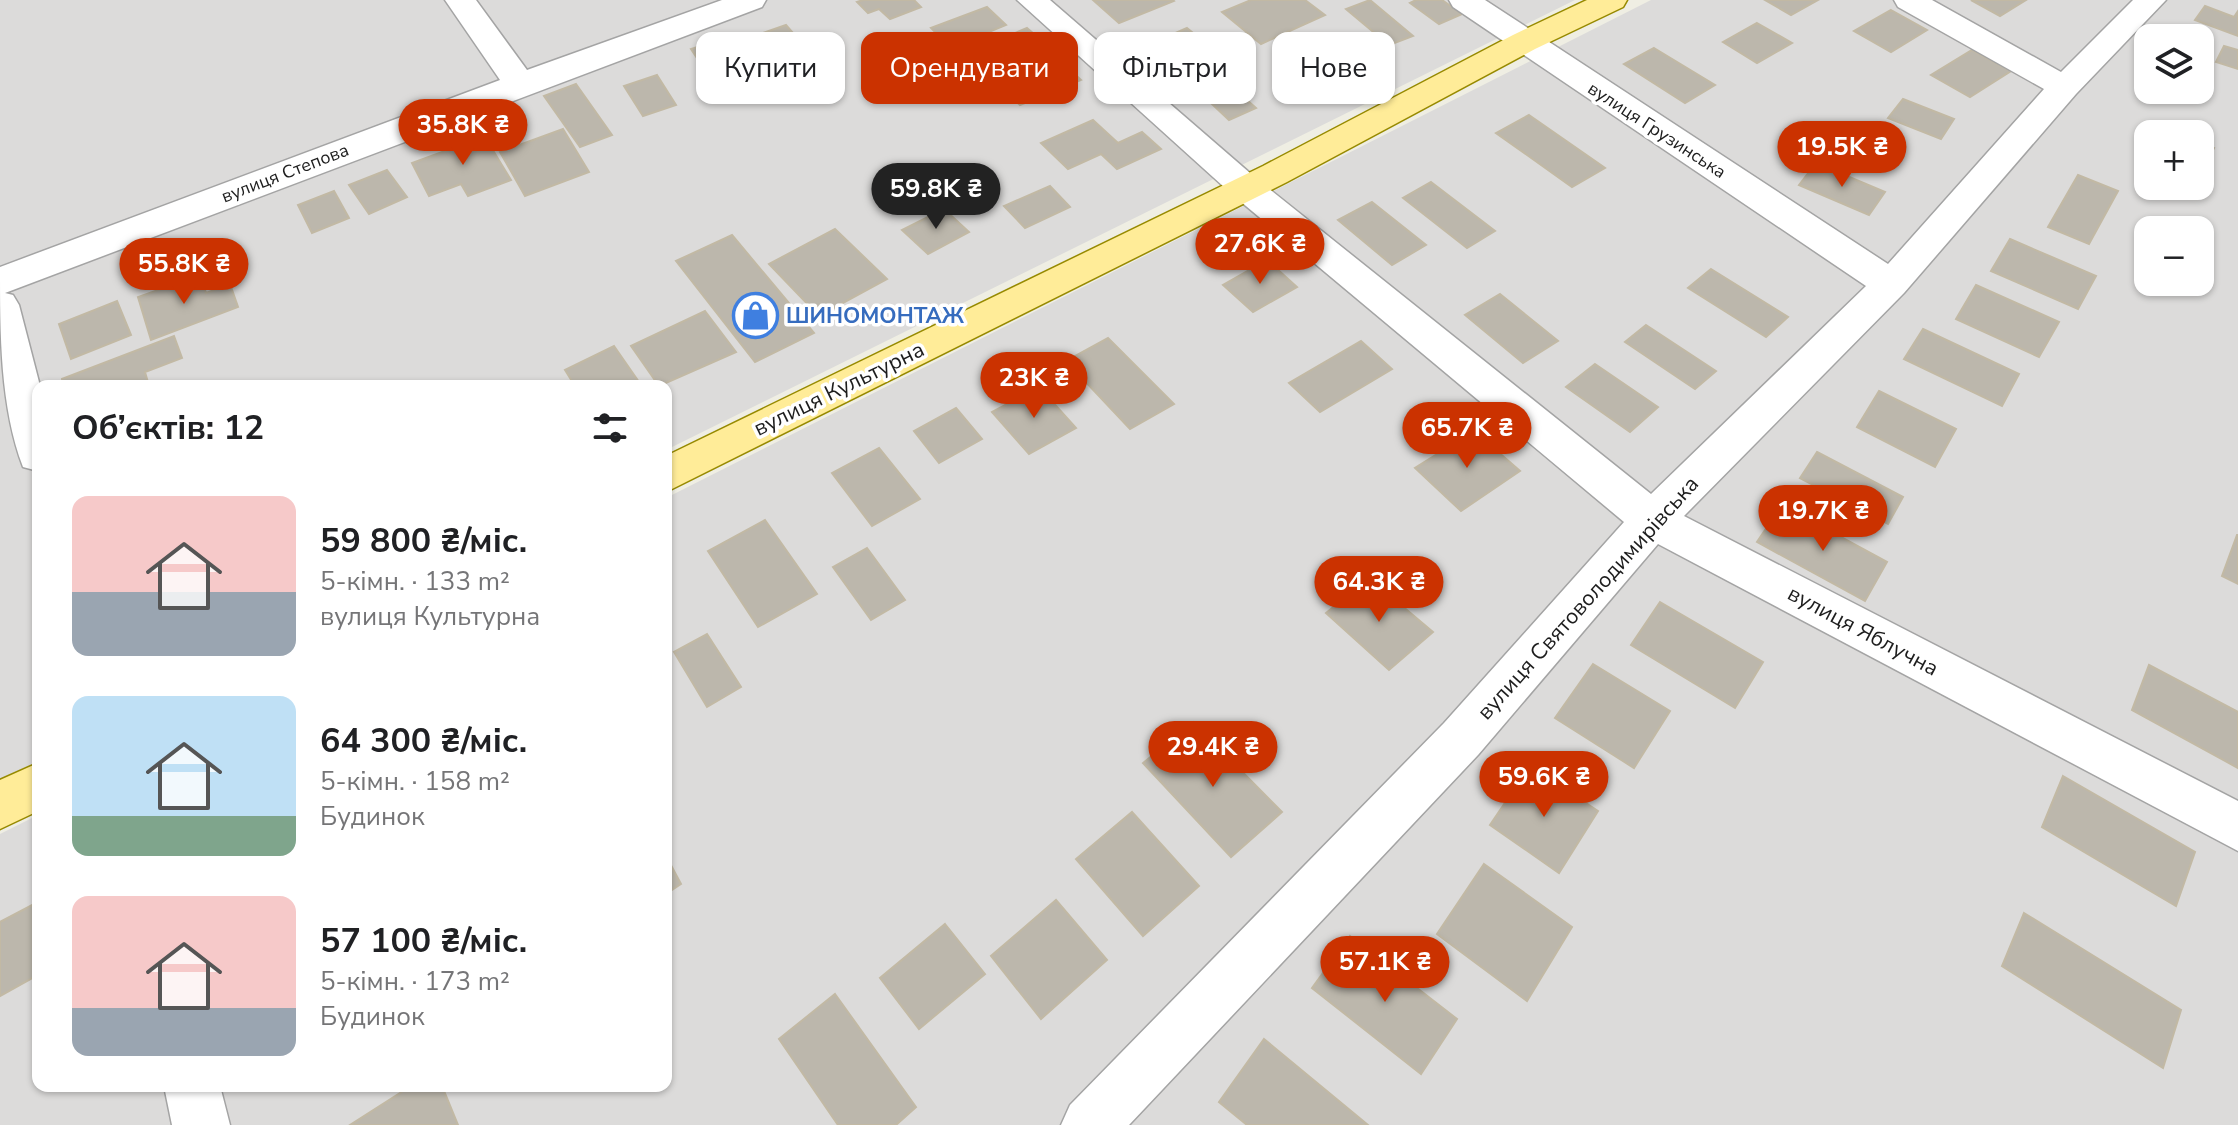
<!DOCTYPE html>
<html lang="uk">
<meta charset="utf-8">
<style>
body{margin:0;font-family:"Nunito Sans",sans-serif;background:#f2f2f2;color:#202124;height:100vh;display:flex;flex-direction:column;font-size:30px;white-space:nowrap}
*{box-sizing:border-box;margin:0}
p{font-size:26px;color:#757577}
.icon{flex:none;width:44px;height:44px;fill:none;stroke:currentColor;stroke-width:2;stroke-linecap:round;stroke-linejoin:round}
.map{position:relative;flex:1;overflow:hidden}
.drawer{position:absolute;left:32px;top:380px;width:640px;height:712px;display:flex;flex-direction:column;background:#fff;border-radius:16px;box-shadow:0 2px 6px #0004}
.drawer>*{flex:none}
.hud{position:absolute;left:696px;top:32px;width:760px;height:72px;display:flex;gap:16px}
.controls{position:absolute;left:2134px;top:24px;display:grid;gap:16px}
.controls a{display:grid;place-items:center;width:80px;height:80px;border-radius:16px;background:#fff;box-shadow:0 2px 6px #0004;font-size:40px}
.price{position:absolute;translate:-50% -68px;padding:0 18px;border-radius:28px;background:#cb3200;color:#fff;font-size:26px;line-height:52px;filter:drop-shadow(0 2px 4px #0008)}
.price::after{content:'';position:absolute;left:50%;top:48px;width:24px;height:18px;margin-left:-12px;background:inherit;clip-path:polygon(0 0,100% 0,50% 100%)}
.price.on{background:#222;color:#fff}
ul{padding:0;list-style:none}
li{display:flex;align-items:center;gap:24px;height:200px;padding:0 40px}
li span{display:grid;place-items:center;flex:none;width:224px;height:160px;border-radius:16px;color:#555}
li>.icon{margin-inline-start:auto}
span .icon{width:96px;height:96px;fill:#fffc;stroke-width:1}
li b{font-size:34px}
h2{display:flex;justify-content:space-between;align-items:center;height:96px;padding:0 40px;font-size:34px}
.tag{padding:0 28px;border-radius:16px;background:#fff;box-shadow:0 2px 6px #0004;font-size:28px;line-height:72px}
.tag.on{background:#cb3200;color:#fff}
.map>svg:first-child{display:block}
</style>
<div class="map">
<svg width="2238" height="1125" viewBox="0 0 2238 1125">
<rect width="100%" height="100%" fill="#efeee3"/>
<path fill="#dcdbda" fill-rule="evenodd" d="M0,0H1575L666,450V386H38V761L0,780Z
M1651,0H2238V1125H0V834L38,815V1086H666V498ZM2148,38H2200V90H2148ZM2148,134H2200V186H2148ZM2148,230H2200V282H2148Z"/>
<path fill="#bcb7ac" stroke="#c2b9a4" stroke-width="2" d="M863,0H914L921,7L890,19L879,9L868,13L857,2Z
M1093,0H1173L1174,1L1119,23Z
M1251,0H1305L1325,15L1261,44L1222,12Z
M1370,0L1413,36L1389,45L1346,9Z
M1416,0H1442L1462,14L1439,24L1410,3Z
M1765,0H1818L1791,15Z
M1971,0H2026L2000,16Z
M2205,6L2234,17L2238,11V36L2195,20Z
M987,7L1006,25L974,38L981,45L957,54L931,28Z
M1891,10L1927,30L1891,52L1854,31Z
M1757,23L1792,43L1757,63L1723,42Z
M786,25L806,48L760,65L740,41Z
M1027,28L1049,47L1022,58L1001,39Z
M1187,28L1215,51L1168,71L1141,48Z
M729,37L741,54L703,67L691,49Z
M2224,46L2238,50V69L2216,62Z
M1654,48L1715,85L1685,103L1624,64Z
M1972,50L2011,71L1970,97L1931,75Z
M1055,56L1081,80L1020,105L995,80Z
M1234,69L1253,87L1239,93L1256,108L1229,120L1193,86Z
M657,75L676,105L643,116L624,86Z
M576,84L612,135L580,147L544,96Z
M1903,99L1954,119L1941,139L1888,118Z
M1529,115L1605,168L1572,187L1496,133Z
M1093,120L1118,143L1142,132L1161,149L1117,169L1101,154L1068,169L1041,143Z
M480,129L511,180L468,196L461,184L429,196L412,163L464,144L459,137Z
M563,129L589,172L525,196L500,152Z
M2200,142L2214,148L2202,171L2200,170Z
M1816,163L1885,192L1869,215L1799,185Z
M387,170L407,197L369,214L349,185Z
M2078,175L2118,191L2089,244L2048,227Z
M1431,182L1495,231L1467,248L1403,198Z
M1050,186L1070,207L1025,228L1004,206Z
M334,191L349,218L312,233L298,205Z
M1372,202L1426,245L1392,265L1338,220Z
M944,209L969,232L928,254L902,230Z
M835,229L887,279L819,316L769,264Z
M732,235L814,333L755,362L676,261Z
M2010,239L2096,276L2078,309L1991,271Z
M1267,260L1297,287L1253,312L1223,285Z
M1711,269L1788,317L1766,337L1688,288Z
M200,275L206,293L230,284L238,307L151,340L138,297Z
M1976,285L2059,322L2039,357L1956,319Z
M1500,294L1558,341L1523,363L1465,315Z
M117,301L131,335L71,359L59,324Z
M705,311L736,352L659,386L631,346Z
M1646,325L1716,371L1695,389L1625,342Z
M1923,329L2019,374L2002,406L1904,359Z
M174,336L182,358L145,372L149,386H63L62,379Z
M1108,338L1174,404L1130,429L1066,361Z
M1361,341L1392,369L1320,412L1289,383Z
M614,346L639,382L630,386H575L565,370Z
M1595,364L1658,407L1630,432L1566,387Z
M1039,387L1076,428L1029,454L992,412Z
M1879,391L1956,429L1935,467L1857,427Z
M956,408L982,439L939,463L914,431Z
M1474,431L1520,471L1461,511L1415,468Z
M879,448L920,499L872,526L832,473Z
M1817,452L1903,497L1888,524L1800,478Z
M1782,505L1887,562L1865,601L1757,542Z
M765,520L817,594L758,627L708,551Z
M2237,535H2238V584L2222,576Z
M867,548L905,600L871,620L833,567Z
M1369,578L1433,632L1389,670L1326,613Z
M1660,602L1763,662L1735,708L1631,645Z
M707,634L741,687L707,707L674,652Z
M1593,664L1670,711L1634,768L1555,718Z
M2149,665L2238,712V768L2132,710Z
M1193,722L1282,812L1231,857L1143,763Z
M1530,766L1598,811L1559,873L1490,825Z
M2063,776L2195,852L2176,906L2042,827Z
M1132,812L1199,886L1143,936L1076,859Z
M666,856L681,884L666,894Z
M1484,864L1572,927L1527,1001L1437,934Z
M1056,900L1107,960L1041,1019L991,956Z
M38,902V975L0,996V922Z
M2024,913L2181,1010L2163,1068L2002,966Z
M945,924L985,974L919,1029L880,978Z
M1350,936L1457,1019L1421,1074L1312,988Z
M835,994L916,1107L896,1125H838L779,1039Z
M1264,1039L1368,1125H1247L1219,1102Z
M411,1086H442L458,1125H350Z"/>
<g fill="none" stroke-linecap="round" stroke-linejoin="round">
<defs>
<path id="minor" d="M445,0H476L527,70L722,0H766L762,7L5,293L13,295L19,305L40,386H38V471L23,467C0,407 0,332 0,267L500,80Z
M1017,0H1050L1258,180L1651,494L1866,286L1453,7L1449,0H1485L1888,264L2044,89L1898,7L1894,0H1932L2061,72L2133,0H2166L2076,94L1904,293L1684,516L2238,801V851L1658,544L1478,755L1129,1125H1061L1070,1105L1444,723L1624,522L1234,196Z
M164,1086H220L230,1125H172Z"/>
<path id="major" d="M1587,0H1627L1623,7L1535,49L1287,182L666,492V456L1263,166L1513,35Z
M38,763V811L0,829V780Z"/>
</defs>
<use href="#minor" stroke="#a4a4a4" stroke-width="3"/>
<use href="#major" stroke="#978a00" stroke-width="3"/>
<use href="#minor" fill="#fff" fill-rule="evenodd"/>
<use href="#major" fill="#ffec98" fill-rule="evenodd"/>
</g>
<defs>
<symbol id="shop-ring" viewBox="-11 -11 22 22"><circle r="9.5" fill="#fff" stroke="#3f7fe0" stroke-width="1.5"/><path d="M-5-2.5h2.3a2.7 3.5 0 0 1 5.4 0H5L5.5 6h-11ZM-1.5-2.5h3a1.5 2.3 0 0 0-3 0Z" fill="#3f7fe0"/></symbol>
</defs>
<g fill-rule="evenodd">
<use href="#shop-ring" x="730" y="290" width="51" height="51"/>
</g>
<g text-anchor="middle" dominant-baseline="central" stroke-width="7" stroke-linejoin="round" paint-order="stroke">
<g font-size="18" fill="#1d1d1d" stroke="#fff">
<text transform="translate(1657 130) rotate(33)">вулиця Грузинська</text>
<text transform="translate(285 173) rotate(-21)">вулиця Степова</text>
</g>
<g font-size="22" font-weight="bold" fill="#366cbe" stroke="#fff" text-anchor="start">
<text x="786" y="316">ШИНОМОНТАЖ</text>
</g>
<g font-size="22" fill="#1d1d1d" stroke="#fff">
<text transform="translate(839 389) rotate(-26)">вулиця Культурна</text>
<text transform="translate(1588 598) rotate(-48)">вулиця Святоволодимирівська</text>
<text transform="translate(1863 631) rotate(28)">вулиця Яблучна</text>
</g>
</g>
</svg>
<div class="controls">
<a><svg class="icon" aria-label="layers" viewBox="0 0 24 24"><path d="M12 4l9 5-9 5-9-5zM3 14l9 5 9-5"/></svg></a>
<a>+</a>
<a>−</a>
</div>
<b class="price" style="left:463px;top:167px">35.8K ₴</b>
<b class="price" style="left:1842px;top:189px">19.5K ₴</b>
<b class="price on" style="left:936px;top:231px">59.8K ₴</b>
<b class="price" style="left:1260px;top:286px">27.6K ₴</b>
<b class="price" style="left:184px;top:306px">55.8K ₴</b>
<b class="price" style="left:1034px;top:420px">23K ₴</b>
<b class="price" style="left:1467px;top:470px">65.7K ₴</b>
<b class="price" style="left:1823px;top:553px">19.7K ₴</b>
<b class="price" style="left:1379px;top:624px">64.3K ₴</b>
<b class="price" style="left:1213px;top:789px">29.4K ₴</b>
<b class="price" style="left:1544px;top:819px">59.6K ₴</b>
<b class="price" style="left:1385px;top:1004px">57.1K ₴</b>
<div class="hud">
<a class="tag">Купити</a>
<a class="tag on">Орендувати</a>
<a class="tag">Фільтри</a>
<a class="tag">Нове</a>
</div>
<section class="drawer">
<h2>Об’єктів: 12<svg class="icon" aria-label="filters" viewBox="0 0 24 24"><path d="M4 7h16M4 17h16"/><circle cx="9" cy="7" r="2"/><circle cx="15" cy="17" r="2"/></svg></h2>
<ul>
<li><span style="background:linear-gradient(#f6c9c9 60%,#9aa5b1 0)"><svg class="icon" aria-label="home" viewBox="0 0 24 24"><path d="M3 11l9-7 9 7M6 9v11h12V9"/></svg></span><div><b>59 800 ₴/міс.</b><p>5-кімн. · 133 m²</p><p>вулиця Культурна</p></div></li>
<li><span style="background:linear-gradient(#bfe0f5 75%,#7fa58c 0)"><svg class="icon" aria-label="home" viewBox="0 0 24 24"><path d="M3 11l9-7 9 7M6 9v11h12V9"/></svg></span><div><b>64 300 ₴/міс.</b><p>5-кімн. · 158 m²</p><p>Будинок</p></div></li>
<li><span style="background:linear-gradient(#f6c9c9 70%,#9aa5b1 0)"><svg class="icon" aria-label="home" viewBox="0 0 24 24"><path d="M3 11l9-7 9 7M6 9v11h12V9"/></svg></span><div><b>57 100 ₴/міс.</b><p>5-кімн. · 173 m²</p><p>Будинок</p></div></li>
</ul>
</section>
</div>
